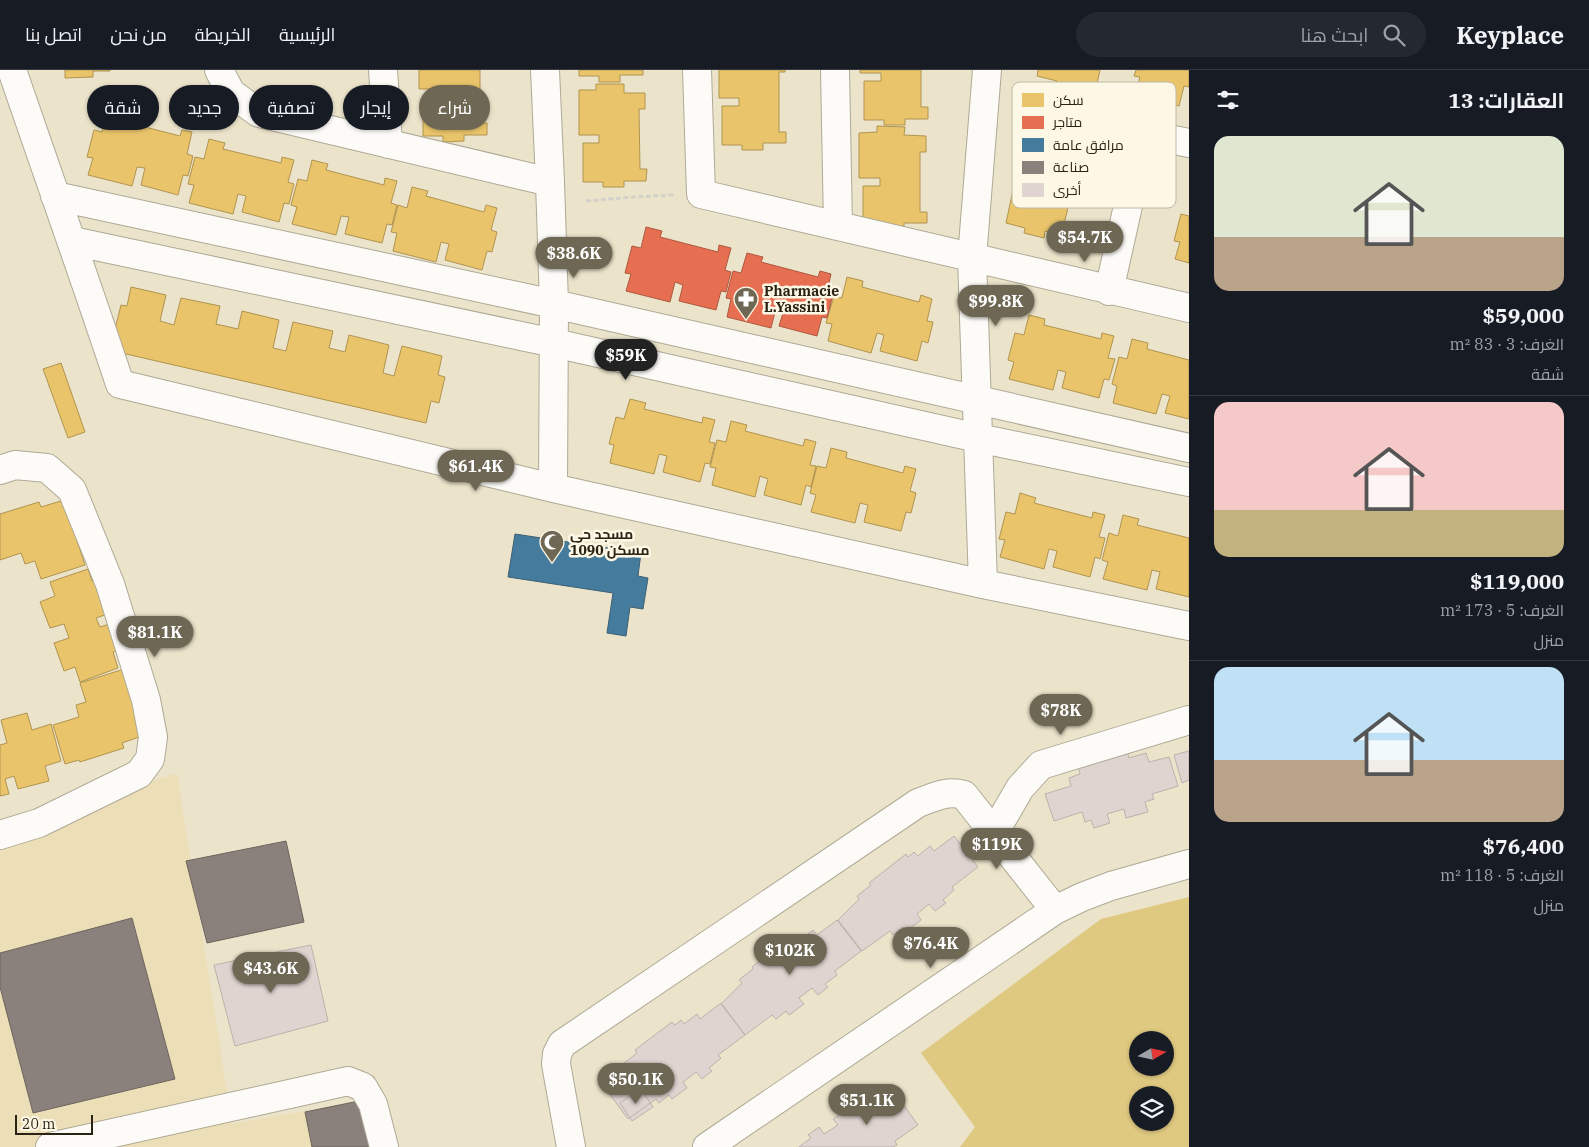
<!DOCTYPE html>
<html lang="ar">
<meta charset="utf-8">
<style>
body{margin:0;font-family:"IBM Plex Serif",Cairo,serif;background:#242831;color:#f1f3f6;direction:rtl;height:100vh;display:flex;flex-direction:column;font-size:19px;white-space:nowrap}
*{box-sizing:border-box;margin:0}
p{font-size:16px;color:#9ea1a6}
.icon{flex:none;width:28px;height:28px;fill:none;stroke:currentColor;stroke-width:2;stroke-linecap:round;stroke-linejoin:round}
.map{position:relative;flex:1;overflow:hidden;direction:ltr}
.side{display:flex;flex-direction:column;background:#171b24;width:400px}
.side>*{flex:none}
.guide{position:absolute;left:15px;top:15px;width:475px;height:45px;direction:rtl;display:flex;gap:10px}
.needle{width:32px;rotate:81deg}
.fabs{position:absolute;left:1129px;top:961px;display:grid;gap:10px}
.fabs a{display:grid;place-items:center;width:45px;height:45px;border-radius:50%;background:#171b24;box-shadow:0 1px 4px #0004;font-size:25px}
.scale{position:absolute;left:15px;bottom:12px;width:78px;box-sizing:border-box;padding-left:5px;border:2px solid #2a2414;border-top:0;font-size:14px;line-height:18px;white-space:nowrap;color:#2a2414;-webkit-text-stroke:4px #fdf7e5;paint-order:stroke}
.price{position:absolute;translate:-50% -42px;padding:0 11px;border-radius:18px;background:#6e6754;color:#fff;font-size:16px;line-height:32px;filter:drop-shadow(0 1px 2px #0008)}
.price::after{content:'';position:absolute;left:50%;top:30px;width:15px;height:11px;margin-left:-8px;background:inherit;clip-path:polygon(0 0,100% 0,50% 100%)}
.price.selected{background:#222;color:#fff}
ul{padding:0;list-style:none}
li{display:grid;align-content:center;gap:10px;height:265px;padding:0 25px}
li+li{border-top:1px solid #363941}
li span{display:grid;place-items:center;height:155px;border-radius:15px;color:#555}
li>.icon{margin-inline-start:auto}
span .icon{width:90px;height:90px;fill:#fffc;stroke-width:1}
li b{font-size:21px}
h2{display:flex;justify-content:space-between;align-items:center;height:60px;padding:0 25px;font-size:21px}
.pill{padding:0 18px;border-radius:22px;background:#171b24;box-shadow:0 1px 4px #0004;font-size:18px;line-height:45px}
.pill.selected{background:#6e6754;color:#fff}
header{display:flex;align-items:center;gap:30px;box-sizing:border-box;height:70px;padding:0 25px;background:#171b24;border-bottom:1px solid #363941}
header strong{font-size:24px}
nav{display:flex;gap:28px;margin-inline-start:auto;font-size:18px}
.search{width:350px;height:45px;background:#242831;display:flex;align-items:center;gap:12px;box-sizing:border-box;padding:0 18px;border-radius:28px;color:#9ea1a6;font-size:19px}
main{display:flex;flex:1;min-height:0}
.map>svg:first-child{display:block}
</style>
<header>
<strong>Keyplace</strong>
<div class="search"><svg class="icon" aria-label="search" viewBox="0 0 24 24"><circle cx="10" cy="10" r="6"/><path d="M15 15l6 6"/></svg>ابحث هنا</div>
<nav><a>الرئيسية</a><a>الخريطة</a><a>من نحن</a><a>اتصل بنا</a></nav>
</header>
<main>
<section class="side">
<h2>العقارات: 13<svg class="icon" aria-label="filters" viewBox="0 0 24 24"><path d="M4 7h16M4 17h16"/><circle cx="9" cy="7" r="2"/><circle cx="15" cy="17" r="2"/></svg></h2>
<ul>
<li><span style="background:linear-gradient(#dfe7d0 65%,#b9a48a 0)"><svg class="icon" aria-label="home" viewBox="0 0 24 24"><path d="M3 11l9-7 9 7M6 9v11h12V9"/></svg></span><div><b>$59,000</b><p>الغرف: 3 · 83 m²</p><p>شقة</p></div></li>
<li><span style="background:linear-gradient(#f6c9c9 70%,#c2b280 0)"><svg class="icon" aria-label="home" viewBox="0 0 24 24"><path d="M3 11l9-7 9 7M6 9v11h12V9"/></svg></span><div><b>$119,000</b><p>الغرف: 5 · 173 m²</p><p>منزل</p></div></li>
<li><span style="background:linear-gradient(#bfe0f5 60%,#b9a48a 0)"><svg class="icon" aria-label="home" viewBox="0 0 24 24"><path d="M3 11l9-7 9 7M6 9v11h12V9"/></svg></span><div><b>$76,400</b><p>الغرف: 5 · 118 m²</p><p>منزل</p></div></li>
</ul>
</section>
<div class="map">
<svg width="1189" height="1077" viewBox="0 0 1189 1077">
<rect width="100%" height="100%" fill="#ebe3ca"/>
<path fill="#ecdfb8" d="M177,703L232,1054L343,1034L355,1077H0V759Z"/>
<path fill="#dfc980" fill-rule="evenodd" d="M1189,827V1077H960L975,1057L921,983L1101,849ZM1138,970H1165V998H1138ZM1138,1025H1165V1052H1138Z"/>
<path fill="#e9c46a" stroke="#b09450" d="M65,0H110V1H93V7L65,8Z
M419,0H480V53H487V65H464V71L443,72V66H423V28H440V19H419Z
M579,0H643V5H620V12H599V6H579Z
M719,0H785V2H779V62H786V73H763V80H742V75H722V36H739V28H719Z
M860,0H921V37H928V49H905V55H884V50H864V11H881V3H860Z
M1038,0H1100L1088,54L1094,56L1092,67L1069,61L1068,68L1047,63L1049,58L1029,53L1038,16L1054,20L1057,11L1037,6Z
M1136,0H1189V17L1184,16L1179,36L1136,24L1140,7L1134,6Z
M596,14H624V23H645V39H639L640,99H647L646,111H624V117H603V112H583V73H599V65H579V20H596Z
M108,41L124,45L122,51L180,66L182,60L192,62L187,84L193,86L188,106L183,105L178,125L141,115L145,98L137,97L132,116L88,105L93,88L87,87L94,60L102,62Z
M877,56L905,57L904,65L926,66V82H920V142H927V153H904V160L863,155V116H880V108H859V63L877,62Z
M1042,61L1068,67L1066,76L1087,81L1083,97L1078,96L1064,154L1070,155L1068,167L1045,161L1044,168L1024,163L1025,158L1006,153L1014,115L1031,119L1033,111L1013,106L1023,62L1040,66Z
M209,69L225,73L223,79L281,93L282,87L294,90L288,112L294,114L289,134L284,133L279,152L242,142L246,126L238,124L233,144L189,133L194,115L188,114L195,87L204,89Z
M312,90L328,94L326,100L384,115L385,108L397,111L391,133L397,135L392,155L387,154L382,173L345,164L349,147L341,146L336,165L292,154L297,137L291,135L298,109L307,111Z
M412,117L428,121L426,126L484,142L486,135L497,138L491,160L497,162L492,182L487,181L482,200L445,190L449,174L441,172L436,192L393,181L397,163L391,162L398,135L407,138Z
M1181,144L1189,146V193L1175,189L1180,172L1174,171Z
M847,207L863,211L862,217L919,232L921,225L932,229L927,251L933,252L928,273L922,271L917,291L880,281L884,265L877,263L871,283L828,271L832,254L826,253L834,226L842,228Z
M131,217L166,225L160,251L174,255L181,228L220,236L216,254L238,259L242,241L279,250L273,278L286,281L293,252L333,261L329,278L345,282L349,265L389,275L383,303L394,306L402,276L442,286L438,305L445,307L439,333L431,331L426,353L113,281L118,264L114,263L121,235L127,236Z
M1029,245L1045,249L1044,255L1101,269L1102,263L1114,266L1108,288L1115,289L1109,310L1104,309L1099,328L1062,318L1066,302L1058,300L1053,320L1009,309L1014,292L1008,290L1015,263L1024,265Z
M1132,269L1148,273L1147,279L1189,290V349L1165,343L1170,326L1162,324L1156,344L1113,333L1117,316L1112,314L1119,287L1127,289Z
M61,293L85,362L68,368L43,299Z
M630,329L646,333L644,339L702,353L703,347L715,350L709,372L715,373L710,394L705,393L700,412L663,402L667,386L659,384L654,404L610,393L614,375L609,374L616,347L624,349Z
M731,351L747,355L745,361L803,376L805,369L816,372L810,395L816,396L811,417L806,415L801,435L764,425L768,409L760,406L755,427L712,415L716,398L710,397L717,370L726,372Z
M831,378L847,382L846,388L903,403L905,396L916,399L910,421L916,423L911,443L906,442L901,461L864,452L868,435L860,433L855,453L811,442L816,425L810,423L817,396L826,398Z
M1020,423L1036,428L1034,433L1092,448L1093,442L1105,445L1099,467L1105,468L1100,489L1095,487L1090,507L1053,497L1057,481L1049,479L1044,499L1000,487L1005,470L999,469L1006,442L1015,444Z
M64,430L85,495L41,509L35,491L25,494L21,483L0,490V444L39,432L41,437Z
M1123,445L1139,449L1137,455L1189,468V527L1156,519L1160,502L1152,500L1147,520L1103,509L1108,492L1102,490L1109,463L1118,466Z
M88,499L92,511L104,507L116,541L96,548L100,557L116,552L125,578L113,582L118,598L80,612L75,597L64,601L54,573L69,568L64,554L50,558L40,532L55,526L50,512Z
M124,599L145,665L122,673L124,678L80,692L79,690L65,694L53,655L79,647L76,635L86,632L80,613Z
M27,643L32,660L51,654L61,691L45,696L49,711L18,719L14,706L5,709L9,724L0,726V675L7,673L1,650Z"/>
<path fill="#e76f51" stroke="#ae583f" d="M646,157L662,161L660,167L718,182L719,175L731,178L725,200L731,202L726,222L721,221L716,240L679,231L683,215L675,212L670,232L626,221L631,204L625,203L632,176L641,178Z
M747,183L763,187L761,192L818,207L820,201L831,204L826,226L832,228L827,248L822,247L817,266L779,256L784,240L776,238L771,258L727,247L731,229L726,228L733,201L741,203Z"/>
<path fill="#457b9d" stroke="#3d6174" d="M515,464L641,483L638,506L648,508L643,539L630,537L626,566L607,563L613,523L508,507Z"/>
<path fill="#8a817c" stroke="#6d655d" d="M286,771L304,852L207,873L186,791Z
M132,848L175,1009L33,1043L0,917V883Z
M359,1031L369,1077H312L305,1042Z"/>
<path fill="#dfd4d0" stroke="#bcb2ac" d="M1127,681L1129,688L1146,683L1149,692L1169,687L1178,716L1152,724L1154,729L1145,732L1148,742L1126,748L1124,739L1107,744L1110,753L1094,758L1091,750L1085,752L1082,742L1054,751L1045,724L1071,716L1069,708L1080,704L1078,696Z
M1189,681V710L1182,713L1174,685Z
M954,766L978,797L952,817L954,820L943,830L946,833L935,841L929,834L917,844L921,850L906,861L903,857L893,865L890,861L862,881L838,850L859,829L857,826L871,815L869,813L906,784L908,787L914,782L918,786L930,776L934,781Z
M837,850L861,881L835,901L837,905L825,914L828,917L818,925L812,918L799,928L804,934L789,945L786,941L776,949L772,945L745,965L721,934L742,913L739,910L753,899L752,897L789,868L791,871L797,866L800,870L813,860L817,865Z
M311,875L328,951L235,976L214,895Z
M721,933L745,965L718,985L721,988L709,998L712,1001L702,1009L696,1002L683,1012L687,1018L672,1029L669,1025L659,1033L656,1029L628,1049L605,1018L625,997L623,994L637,983L635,980L672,952L675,955L681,950L684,954L697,944L700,949Z
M641,1019L653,1037L632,1051L620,1033Z
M892,1019L918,1055L895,1071L897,1075L893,1077H799L811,1068L808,1065L819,1057L824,1064L838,1055L833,1049L849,1038L851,1042L862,1035L865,1039Z"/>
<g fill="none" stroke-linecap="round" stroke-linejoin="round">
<defs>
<path id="minor" d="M12,0C48,105 85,209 120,314L553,418L983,514L1189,556
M219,0L231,23L259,43L550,112
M383,0L388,74
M545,0L550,112L554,234L553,418
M697,0L701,124L1189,238
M835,0L838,156
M55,126L554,234L1189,378
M72,171L554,273L978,368L1189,412
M1109,221L1144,64L1189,73
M0,400L15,395L47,398L72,420L110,514L146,630L153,667L150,689L139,704L39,753L0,765
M983,514L972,188L987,0
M994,763L1020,718L1041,695L1189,650
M50,1077L348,1011L363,1017L373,1034L384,1077
M571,1077L556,994L557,984L562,974L918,733C934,727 947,720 964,725L1055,840
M707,1077L1055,840L1082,827L1111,816L1189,794"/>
</defs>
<use href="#minor" stroke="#afa996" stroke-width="30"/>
<path stroke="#d3d1ca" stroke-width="3" stroke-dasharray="5 2.5" stroke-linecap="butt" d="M586,131L633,127L675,125"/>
<use href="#minor" stroke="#fcfbf7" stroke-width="28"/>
</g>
<defs>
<symbol id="pharmacy-pin" viewBox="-11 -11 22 30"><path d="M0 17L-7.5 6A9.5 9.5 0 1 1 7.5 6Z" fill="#6e6754" stroke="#fdf7e5"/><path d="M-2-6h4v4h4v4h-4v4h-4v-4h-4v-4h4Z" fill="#fff"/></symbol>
<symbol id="mosque-pin" viewBox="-11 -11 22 30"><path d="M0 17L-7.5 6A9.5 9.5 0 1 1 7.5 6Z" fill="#6e6754" stroke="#fdf7e5"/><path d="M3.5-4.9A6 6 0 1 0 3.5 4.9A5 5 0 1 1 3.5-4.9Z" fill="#fff"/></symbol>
</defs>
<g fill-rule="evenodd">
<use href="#pharmacy-pin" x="732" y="215" width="28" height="38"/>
<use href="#mosque-pin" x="538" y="458" width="28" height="38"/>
</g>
<g text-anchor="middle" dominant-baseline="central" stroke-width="5" stroke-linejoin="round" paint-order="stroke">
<g font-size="14" font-weight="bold" fill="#2a2414" stroke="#fdf7e5" text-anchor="start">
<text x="764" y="221">Pharmacie<tspan x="764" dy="16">L.Yassini</tspan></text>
<text x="570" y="464">مسجد حي<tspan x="570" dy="16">1090 مسكن</tspan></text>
</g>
</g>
<rect x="1012" y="12" width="164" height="126" rx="8" fill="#fdf7e5" stroke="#beb8a6" stroke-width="1"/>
<rect x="1022" y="23" width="22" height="14" fill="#e9c46a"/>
<rect x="1022" y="46" width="22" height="13" fill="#e76f51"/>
<rect x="1022" y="68" width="22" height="14" fill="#457b9d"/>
<rect x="1022" y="91" width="22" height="13" fill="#8a817c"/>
<rect x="1022" y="113" width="22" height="14" fill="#dfd4d0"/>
<g font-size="14" fill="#2a2414">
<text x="1053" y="35">سكن</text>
<text x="1053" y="57">متاجر</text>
<text x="1053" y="80">مرافق عامة</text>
<text x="1053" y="102">صناعة</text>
<text x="1053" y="125">أخرى</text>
</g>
</svg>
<div class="fabs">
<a><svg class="needle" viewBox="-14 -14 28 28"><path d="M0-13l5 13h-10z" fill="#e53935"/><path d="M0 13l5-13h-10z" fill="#9ea1a6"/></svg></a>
<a><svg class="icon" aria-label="layers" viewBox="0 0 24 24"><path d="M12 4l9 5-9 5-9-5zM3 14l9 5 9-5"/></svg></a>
</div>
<div class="scale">20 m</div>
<b class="price" style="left:1085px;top:193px">$54.7K</b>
<b class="price" style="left:574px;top:209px">$38.6K</b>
<b class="price" style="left:996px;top:257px">$99.8K</b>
<b class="price selected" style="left:626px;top:311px">$59K</b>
<b class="price" style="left:476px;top:422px">$61.4K</b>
<b class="price" style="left:155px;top:588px">$81.1K</b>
<b class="price" style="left:1061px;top:666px">$78K</b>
<b class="price" style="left:997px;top:800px">$119K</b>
<b class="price" style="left:931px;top:899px">$76.4K</b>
<b class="price" style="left:790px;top:906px">$102K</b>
<b class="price" style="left:271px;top:924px">$43.6K</b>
<b class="price" style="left:636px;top:1035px">$50.1K</b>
<b class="price" style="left:867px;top:1056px">$51.1K</b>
<div class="guide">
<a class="pill selected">شراء</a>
<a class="pill">إيجار</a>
<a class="pill">تصفية</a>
<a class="pill">جديد</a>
<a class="pill">شقة</a>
</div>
</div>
</main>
